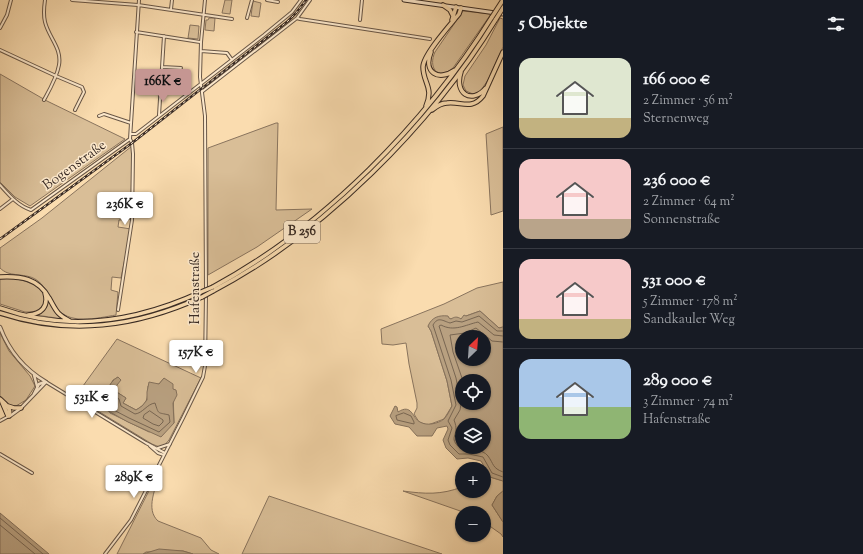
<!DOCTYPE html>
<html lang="de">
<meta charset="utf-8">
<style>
body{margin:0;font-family:"Sorts Mill Goudy",serif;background:#242831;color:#f1f3f6;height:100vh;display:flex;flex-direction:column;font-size:15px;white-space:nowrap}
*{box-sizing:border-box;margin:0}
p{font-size:13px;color:#9ea1a6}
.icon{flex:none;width:22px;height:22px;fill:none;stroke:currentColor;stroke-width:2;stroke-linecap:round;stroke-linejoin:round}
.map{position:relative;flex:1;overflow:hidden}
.sheet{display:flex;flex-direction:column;background:#171b24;width:360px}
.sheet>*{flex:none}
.needle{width:26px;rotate:25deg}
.buttons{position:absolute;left:455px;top:330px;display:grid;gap:8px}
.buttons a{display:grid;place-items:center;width:36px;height:36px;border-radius:50%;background:#171b24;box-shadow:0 1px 3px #0004;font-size:20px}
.price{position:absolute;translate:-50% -34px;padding:0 9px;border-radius:4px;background:#fff;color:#222;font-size:13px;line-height:26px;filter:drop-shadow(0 1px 2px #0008)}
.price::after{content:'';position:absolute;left:50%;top:24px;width:12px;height:9px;margin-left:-6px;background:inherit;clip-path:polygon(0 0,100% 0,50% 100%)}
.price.active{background:#c59692;color:#111}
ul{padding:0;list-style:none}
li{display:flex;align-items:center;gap:12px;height:100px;padding:0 16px}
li+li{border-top:1px solid #363941}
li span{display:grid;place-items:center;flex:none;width:112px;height:80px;border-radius:12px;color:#555}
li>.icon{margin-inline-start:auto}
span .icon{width:48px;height:48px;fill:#fffc;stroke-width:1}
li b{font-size:17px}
h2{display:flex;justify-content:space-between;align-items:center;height:48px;padding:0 16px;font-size:17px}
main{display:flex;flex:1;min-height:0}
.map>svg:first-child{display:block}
</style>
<main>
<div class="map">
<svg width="503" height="554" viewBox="0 0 503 554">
<rect width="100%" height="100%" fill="#fadcaf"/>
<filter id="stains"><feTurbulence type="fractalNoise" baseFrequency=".005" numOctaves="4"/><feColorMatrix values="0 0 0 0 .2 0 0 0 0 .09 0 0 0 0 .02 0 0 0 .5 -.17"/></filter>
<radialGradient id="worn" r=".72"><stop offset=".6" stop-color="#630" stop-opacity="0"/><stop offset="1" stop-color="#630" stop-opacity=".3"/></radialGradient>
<path fill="#d9be97" stroke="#89745e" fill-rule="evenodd" d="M225,0H232L230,14L222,13Z
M253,1L261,3L259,17L251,16Z
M463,11L491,14L453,68C437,81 428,67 435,52Z
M209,18H215L214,31L205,30L206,20H208Z
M500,18L503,19V47L488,80L479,93L473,94L466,91L463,85L465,76L486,45Z
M190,25L199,26L198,39L188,38Z
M0,74L47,101L125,139L30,206L15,197L0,182Z
M276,123H278L276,210L312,209L257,247L208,275V148Z
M503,127V211L491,215L486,134Z
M132,146L131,219L119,220L118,227L131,229L121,278L112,277L111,290L118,292L116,315C97,318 68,326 55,306C49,298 47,288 38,281C30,274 17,276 8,273C5,272 2,270 0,268V248L42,218Z
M12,278C29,281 59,291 37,312H25L0,304V279Z
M503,282V327L499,328L480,311L466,316L461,319H449L428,326L431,331L447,381L452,406L444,419L428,425L419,422L414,414L417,408V403L409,364L406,343L393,345L382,344L381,329L444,304L477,288Z
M47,298L56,313L63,319L36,315L44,310Z
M0,333L9,351L30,376L35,386L26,400L16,406L7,405L0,396Z
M117,339L201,378L169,440L162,448L152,444L75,397ZM118,377L115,391L126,398L123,403L136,410C147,404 148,399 148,386L159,384L164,378L173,389L174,423L149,432L110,413L104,396L113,380Z
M159,471L160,473C156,488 145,509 158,521L201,538L211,550L219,554H193L183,551L146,552L143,554H117Z
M490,477L503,481V491L497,496L492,505L503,522V537L501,534L484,522V513H466L403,491C425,494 441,495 462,487V491H484V479Z
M269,496L442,554H242Z"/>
<path fill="#b8a080" stroke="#85715b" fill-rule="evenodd" d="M480,311L499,328L503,327V481L490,477L481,461L468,458L457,459L446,448L443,440L448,429L447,426L437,428L432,436H417L409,427L395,424L390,416L395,406L397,407L398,412C412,403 412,418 420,422C426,426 438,424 444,419C447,416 450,410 452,406L447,381L431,331L428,326C432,317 439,315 448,316L449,318L451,319C454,317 457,316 461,319L464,315L466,316ZM462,337H484V359H462ZM462,381H484V403H462ZM462,425H484V447H462Z
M118,377L121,380L117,385L115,391L126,398L123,403L136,410L142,406L147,400V392L149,382L159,384L164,378L173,384V389L176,390L177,395L173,403L174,423L161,437L128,422L101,407C104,398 108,382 118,377Z
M503,491V522L492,505L497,496Z
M0,513L49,554H0Z
M159,549L183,551L193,554H143Z"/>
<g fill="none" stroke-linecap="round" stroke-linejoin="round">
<path stroke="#786652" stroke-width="1" d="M503,331H497L479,316L462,322L456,321L450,323C443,321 438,316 433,325L451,380L456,405L448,421L452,428L448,440L450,445L459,454H469L483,457L492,473L503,477
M503,336L494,335L478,322C465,325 454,332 441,325L439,326L456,378L461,404L460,410L454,420C461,437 446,436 461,449C469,449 483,449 488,456C494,464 492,468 503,472
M463,381L453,352L450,335L465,333L476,328L492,341L503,342
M111,394L119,399L121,406L135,414C143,413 147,404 155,403C159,415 157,412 169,415L170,422L159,432L129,418L106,406L108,398Z
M150,411L163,420V422L159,426L153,424L143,418L144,415Z
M404,413L411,416L414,422V424L397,420L396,416Z
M0,518L43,554
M0,525L35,554"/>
<defs>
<path id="minor" d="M72,0L138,5L232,19
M205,0L201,42L200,77L205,116L206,290
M267,0L278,2
M171,9L172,0
M247,18L252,0
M297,18L300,19L430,39
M360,20L362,0
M0,28L7,15L11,0
M136,32L200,42
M0,50L56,76L82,87L84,92L75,110
M201,51L227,53L232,60
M162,67L181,68
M203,91L297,18L310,0
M44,100C50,89 57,77 59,65C62,48 49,38 45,22C43,14 44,7 45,0
M159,115L164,36
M99,116L104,114L131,123
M131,134H136L264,35L292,12L301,0
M0,185C9,195 18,206 31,210L130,139
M0,209L13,199
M118,310L132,220L133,154L132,143L130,139L139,0
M46,382L146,443L165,453
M0,421L9,416
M150,446L158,453L164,455
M158,448L170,444
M0,454L32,473
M105,554L131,520L183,418L203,377L205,366L206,294"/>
<path id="tertiary" d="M0,327C9,351 24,369 46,382
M34,375L37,386
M34,394L39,384L45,382
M10,416L21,408L46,382"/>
<path id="secondary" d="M404,0L503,14"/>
<path id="trunk" d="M443,5L450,10L453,16
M452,20L456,7
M431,52C423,72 438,82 455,70
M461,72C454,93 471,105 486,88
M426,106C434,87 423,83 423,67C423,55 450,25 459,14L461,8
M432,110C437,106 441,103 447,103C461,101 471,111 483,96L503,52
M0,277C21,276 38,278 49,298C56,310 56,314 70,321
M213,287C324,227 425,124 492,17
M213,291C324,233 431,125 496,19
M0,308C69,333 136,322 201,292
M0,313C70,336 136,327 202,297
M28,315C41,314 49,307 45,293
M0,399C5,404 12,408 9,416
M2,402L8,416
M8,406L14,408H21"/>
</defs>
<use href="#minor" stroke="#695747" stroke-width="4"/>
<use href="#tertiary" stroke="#695747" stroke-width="4.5"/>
<use href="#secondary" stroke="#392b24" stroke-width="5"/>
<use href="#trunk" stroke="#392b24" stroke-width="5.5"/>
<use href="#minor" stroke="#fce8cb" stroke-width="2"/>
<use href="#tertiary" stroke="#fce8cb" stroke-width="2.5"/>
<use href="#secondary" stroke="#fce8cb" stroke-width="3"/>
<use href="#trunk" stroke="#fadcaf" stroke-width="3.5"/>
<defs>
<path id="rail" d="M0,239L132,143L288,21L296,13L306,0"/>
</defs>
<use href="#rail" stroke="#392b24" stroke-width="2.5"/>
<use href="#rail" stroke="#fce8cb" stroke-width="1" stroke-dasharray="3" stroke-linecap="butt"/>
<defs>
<path id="trunk-bridge" d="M492,17L503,0
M496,19L503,8
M201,292L213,287
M202,297L213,291"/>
</defs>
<use href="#trunk-bridge" stroke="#392b24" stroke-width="5.5" stroke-linecap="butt"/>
<use href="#trunk-bridge" stroke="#fadcaf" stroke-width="3.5"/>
</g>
<g text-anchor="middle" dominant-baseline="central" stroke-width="3" stroke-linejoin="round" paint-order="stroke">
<rect fill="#fce8cb" stroke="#746456" stroke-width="1" x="284" y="221" width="36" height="22" rx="3"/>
<g font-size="13" font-weight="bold" fill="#392b24">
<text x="302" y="232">B 256</text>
</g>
<g font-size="14" fill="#392b24" stroke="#fce8cb">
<text transform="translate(75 166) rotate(-36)">Bogenstraße</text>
<text transform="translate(196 288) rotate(-90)">Hafenstraße</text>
</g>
</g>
<rect width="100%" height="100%" filter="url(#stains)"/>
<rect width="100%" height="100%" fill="url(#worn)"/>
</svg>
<div class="buttons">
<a><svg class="needle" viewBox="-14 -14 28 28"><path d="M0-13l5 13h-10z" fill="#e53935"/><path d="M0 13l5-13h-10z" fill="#9ea1a6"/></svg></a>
<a><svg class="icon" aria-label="locate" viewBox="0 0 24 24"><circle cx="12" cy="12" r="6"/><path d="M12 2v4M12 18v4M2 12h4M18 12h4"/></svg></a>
<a><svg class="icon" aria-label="layers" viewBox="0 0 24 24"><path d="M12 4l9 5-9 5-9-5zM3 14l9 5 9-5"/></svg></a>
<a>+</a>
<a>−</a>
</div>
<b class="price active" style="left:163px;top:103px">166K €</b>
<b class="price" style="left:125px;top:226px">236K €</b>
<b class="price" style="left:196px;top:374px">157K €</b>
<b class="price" style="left:92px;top:419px">531K €</b>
<b class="price" style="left:134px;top:499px">289K €</b>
</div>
<section class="sheet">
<h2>5 Objekte<svg class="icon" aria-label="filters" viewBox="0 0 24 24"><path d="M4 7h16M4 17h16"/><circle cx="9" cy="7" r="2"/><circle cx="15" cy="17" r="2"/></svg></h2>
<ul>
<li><span style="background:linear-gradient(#dfe7d0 75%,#c2b280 0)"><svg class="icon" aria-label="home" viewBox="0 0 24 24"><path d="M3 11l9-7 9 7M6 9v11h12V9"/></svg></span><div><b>166 000 €</b><p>2 Zimmer · 56 m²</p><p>Sternenweg</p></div></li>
<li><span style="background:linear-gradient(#f6c9c9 75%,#b9a48a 0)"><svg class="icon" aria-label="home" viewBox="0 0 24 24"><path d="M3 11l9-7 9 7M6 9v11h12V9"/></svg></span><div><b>236 000 €</b><p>2 Zimmer · 64 m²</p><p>Sonnenstraße</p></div></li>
<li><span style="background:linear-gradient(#f6c9c9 75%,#c2b280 0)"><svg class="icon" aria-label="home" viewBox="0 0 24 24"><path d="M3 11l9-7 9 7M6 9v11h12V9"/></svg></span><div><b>531 000 €</b><p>5 Zimmer · 178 m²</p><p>Sandkauler Weg</p></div></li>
<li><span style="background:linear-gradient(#a9c7e8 60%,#8fb573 0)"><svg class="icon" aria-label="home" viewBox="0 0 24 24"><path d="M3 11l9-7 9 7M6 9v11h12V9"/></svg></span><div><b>289 000 €</b><p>3 Zimmer · 74 m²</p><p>Hafenstraße</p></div></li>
</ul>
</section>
</main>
